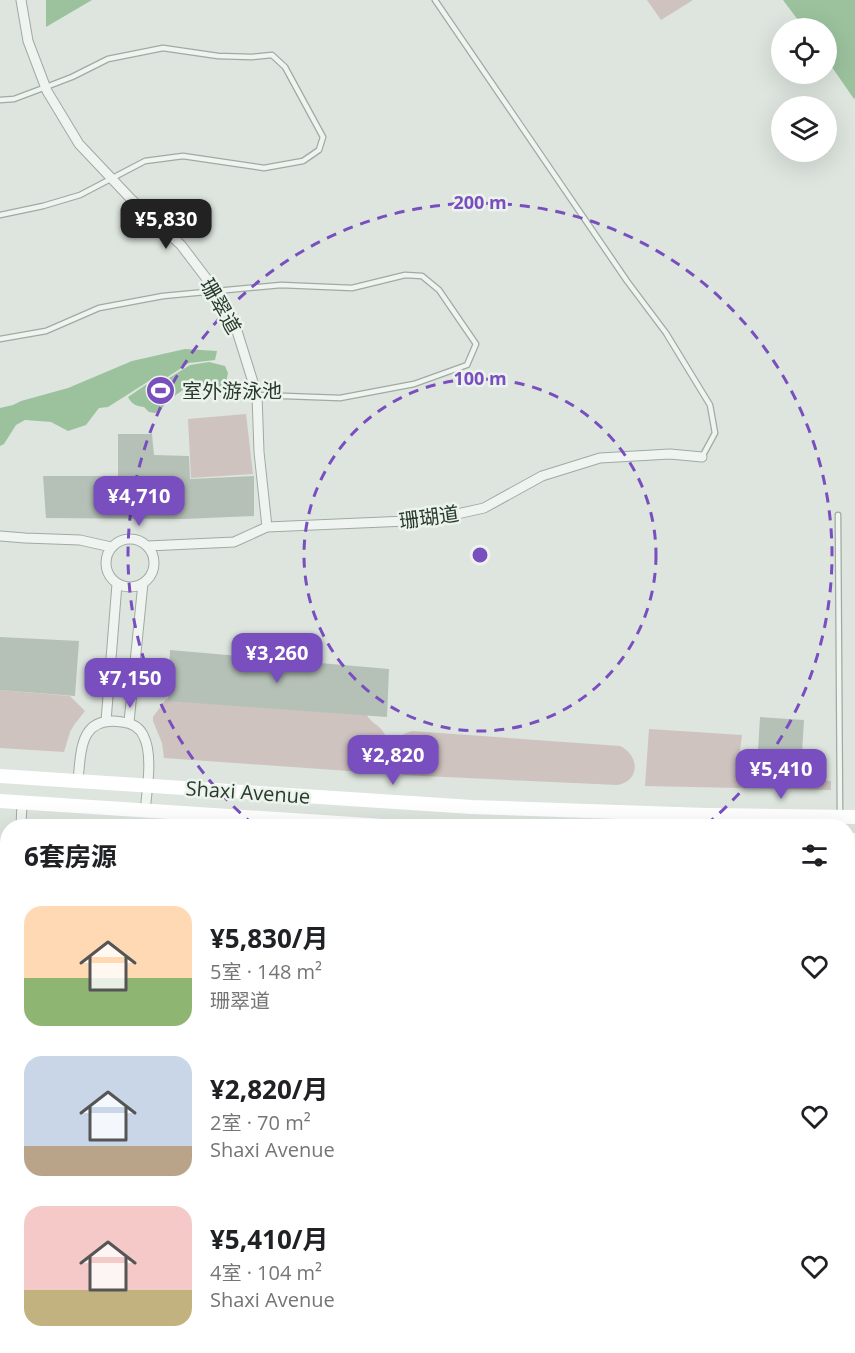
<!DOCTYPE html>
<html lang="zh">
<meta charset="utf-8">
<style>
body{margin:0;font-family:"Open Sans","Noto Sans SC",sans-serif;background:#f2f2f2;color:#202124;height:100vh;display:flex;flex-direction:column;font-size:22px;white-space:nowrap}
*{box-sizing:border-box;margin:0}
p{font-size:20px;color:#757577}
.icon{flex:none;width:33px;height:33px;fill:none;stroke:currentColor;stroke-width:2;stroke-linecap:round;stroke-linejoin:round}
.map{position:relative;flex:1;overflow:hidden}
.drawer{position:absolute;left:0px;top:819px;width:855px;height:534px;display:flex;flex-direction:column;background:#fff;border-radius:24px 24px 0 0;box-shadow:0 6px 24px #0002}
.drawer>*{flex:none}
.tools{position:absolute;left:771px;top:18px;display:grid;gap:12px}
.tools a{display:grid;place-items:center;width:66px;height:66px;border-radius:50%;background:#fff;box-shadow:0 6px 24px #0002;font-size:30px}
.price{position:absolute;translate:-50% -51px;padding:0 14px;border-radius:12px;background:#794ebe;color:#fff;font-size:20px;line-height:39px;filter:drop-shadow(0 2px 3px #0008)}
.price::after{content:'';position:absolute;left:50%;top:36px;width:18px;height:14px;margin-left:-9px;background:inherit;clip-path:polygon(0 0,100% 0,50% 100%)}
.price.on{background:#222;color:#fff}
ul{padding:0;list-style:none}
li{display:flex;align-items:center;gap:18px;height:150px;padding:0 24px}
li span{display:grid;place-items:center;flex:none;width:168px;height:120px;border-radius:18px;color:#555}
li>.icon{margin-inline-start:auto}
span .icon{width:72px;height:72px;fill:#fffc;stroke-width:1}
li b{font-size:26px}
h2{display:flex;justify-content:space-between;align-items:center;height:72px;padding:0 24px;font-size:26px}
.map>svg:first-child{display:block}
</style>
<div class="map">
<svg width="855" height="1353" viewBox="0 0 855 1353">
<rect width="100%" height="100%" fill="#dde5de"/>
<path fill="#cec3bf" d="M647,0H693L661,20Z
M246,414L253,474L191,478L188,419Z
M0,690L70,696L85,711L74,725L70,732L64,752L0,748Z
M167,698L365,711C370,724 378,723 384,733C391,746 387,764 377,773L164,758L162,743L153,721V717Z
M649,729L742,735L737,774L831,781V790L645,786Z
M412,731L620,746C639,755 641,780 618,785L403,775C391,759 389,737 412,731Z
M7,1239H8L7,1291L0,1264V1241Z"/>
<path fill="#9cc29d" d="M46,0H92L46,27Z
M783,0H855V98L854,99L827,60L826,28H804Z
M185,349L217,351L215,360L189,363L166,378L149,381L108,407L99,408L86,425L68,431L51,422L25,420L16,425L4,444L0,446V408L13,405L21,401L68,388L132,361Z
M209,362L225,366L228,373L224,392L216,397L202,387H187L166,402L161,410L155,413L149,412L144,407C135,406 132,404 128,397L150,382L166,380L190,365Z"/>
<path fill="#b5c1b7" d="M118,434H152L154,455L189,456L190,479L254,476V516L183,519L46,518L43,476H118Z
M0,637L79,641L75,696L0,690Z
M170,650L389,669L387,717L168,701Z
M760,717L804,720L802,753L758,751Z"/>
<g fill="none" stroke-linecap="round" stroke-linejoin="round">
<defs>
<path id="service" d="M435,0L627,281L666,333L710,405L715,433L702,457
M0,100L14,99L46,87L72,77L108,59L163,48L218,56L252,57L272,55L285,67L323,137L319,150L303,161L264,168L183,156L145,161L80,195L43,206L0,215
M0,339L46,331L99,308L163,296L281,285L352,288L405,275L422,276L439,290L476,344L467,365L414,384L340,398L257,395
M838,515L840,814
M0,943H8
M0,1073L8,1074
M0,1150L8,1149
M0,1204L8,1202
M12,1353V1346
M347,1353L348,1346
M670,1353L671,1346
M687,1353L688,1346"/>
<path id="minor" d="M21,0L28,41L47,91L79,144L131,199L181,245L216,291L237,331L257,395L259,452L267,527
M0,536L25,538L80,540L111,547
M106 563a24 24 0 1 1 48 0a24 24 0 1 1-48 0Z
M148,546L234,542L267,527L430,520L484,508L542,476L600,458L670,454L702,457
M106,721L117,584
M129,722L143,583
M78,781C81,750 80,715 122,722C132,723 140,727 144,737C153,755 147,791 145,811
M21,826L22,803"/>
<path id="tertiary" d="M848,1331L855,1332"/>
</defs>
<use href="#service" stroke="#9faba1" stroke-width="7"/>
<use href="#minor" stroke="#9faba1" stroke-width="11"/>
<use href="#tertiary" stroke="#9faba1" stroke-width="14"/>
<use href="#service" stroke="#eff4f0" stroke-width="4.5"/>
<use href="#minor" stroke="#eff4f0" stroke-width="9"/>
<use href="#tertiary" stroke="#eff4f0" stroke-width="12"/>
<path stroke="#fff" stroke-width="14" d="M0,776L472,807L707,815L855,817
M0,801L384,826
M848,840H855"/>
</g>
<g fill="none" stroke="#794ebe" stroke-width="3" stroke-dasharray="10 8">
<circle cx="480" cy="555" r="176"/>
<path d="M254 825A352 352 0 1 1 706 825"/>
</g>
<defs>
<symbol id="stadium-disc" viewBox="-11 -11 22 22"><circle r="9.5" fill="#794ebe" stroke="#ecf3ed"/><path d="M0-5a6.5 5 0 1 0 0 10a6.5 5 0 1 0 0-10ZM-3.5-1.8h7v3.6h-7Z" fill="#fff"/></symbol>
</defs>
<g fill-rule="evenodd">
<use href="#stadium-disc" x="144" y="374" width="33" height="33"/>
</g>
<g text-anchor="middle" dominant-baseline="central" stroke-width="5" stroke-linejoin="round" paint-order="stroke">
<g font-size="20" fill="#283a2b" stroke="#ecf3ed">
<text transform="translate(221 306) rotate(60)">珊翠道</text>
<text transform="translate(429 517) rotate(-8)">珊瑚道</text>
<text transform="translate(248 792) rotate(4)">Shaxi Avenue</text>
</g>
<g font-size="20" fill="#283a2b" stroke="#ecf3ed" text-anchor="start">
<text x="182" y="390">室外游泳池</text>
</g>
</g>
<circle cx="480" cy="555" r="9" fill="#794ebe" stroke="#ecf3ed" stroke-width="3"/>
<g font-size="18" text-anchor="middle" font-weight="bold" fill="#794ebe" stroke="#ecf3ed" stroke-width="5" stroke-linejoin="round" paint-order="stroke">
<text x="480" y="209">200 m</text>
<text x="480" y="385">100 m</text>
</g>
</svg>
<div class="tools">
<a><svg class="icon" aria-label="locate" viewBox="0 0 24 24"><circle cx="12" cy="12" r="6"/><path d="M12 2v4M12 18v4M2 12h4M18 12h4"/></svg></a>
<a><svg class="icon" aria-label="layers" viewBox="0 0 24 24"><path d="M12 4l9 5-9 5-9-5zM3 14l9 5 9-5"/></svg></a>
</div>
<b class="price on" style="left:166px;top:250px">¥5,830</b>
<b class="price" style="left:139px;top:527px">¥4,710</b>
<b class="price" style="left:277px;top:684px">¥3,260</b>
<b class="price" style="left:130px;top:709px">¥7,150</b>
<b class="price" style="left:393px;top:786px">¥2,820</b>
<b class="price" style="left:781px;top:800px">¥5,410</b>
<section class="drawer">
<h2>6套房源<svg class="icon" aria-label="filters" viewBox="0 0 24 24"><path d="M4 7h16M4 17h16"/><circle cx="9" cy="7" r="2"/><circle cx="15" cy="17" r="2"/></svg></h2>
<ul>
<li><span style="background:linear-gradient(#ffd9b3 60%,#8fb573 0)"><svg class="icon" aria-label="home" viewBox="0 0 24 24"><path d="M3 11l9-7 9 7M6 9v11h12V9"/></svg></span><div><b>¥5,830/月</b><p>5室 · 148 m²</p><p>珊翠道</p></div><svg class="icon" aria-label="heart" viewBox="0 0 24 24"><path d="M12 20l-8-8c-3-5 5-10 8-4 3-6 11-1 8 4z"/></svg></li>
<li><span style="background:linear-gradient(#c9d6e8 75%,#b9a48a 0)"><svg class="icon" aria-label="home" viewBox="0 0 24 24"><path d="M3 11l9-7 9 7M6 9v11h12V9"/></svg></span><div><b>¥2,820/月</b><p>2室 · 70 m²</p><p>Shaxi Avenue</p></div><svg class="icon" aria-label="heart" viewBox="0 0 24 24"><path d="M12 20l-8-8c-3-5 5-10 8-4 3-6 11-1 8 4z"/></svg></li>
<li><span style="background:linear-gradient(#f6c9c9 70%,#c2b280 0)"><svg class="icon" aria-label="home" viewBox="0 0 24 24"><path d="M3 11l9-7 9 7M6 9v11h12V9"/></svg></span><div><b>¥5,410/月</b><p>4室 · 104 m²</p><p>Shaxi Avenue</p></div><svg class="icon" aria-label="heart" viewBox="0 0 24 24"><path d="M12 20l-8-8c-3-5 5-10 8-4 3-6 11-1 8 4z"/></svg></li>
</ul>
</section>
</div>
